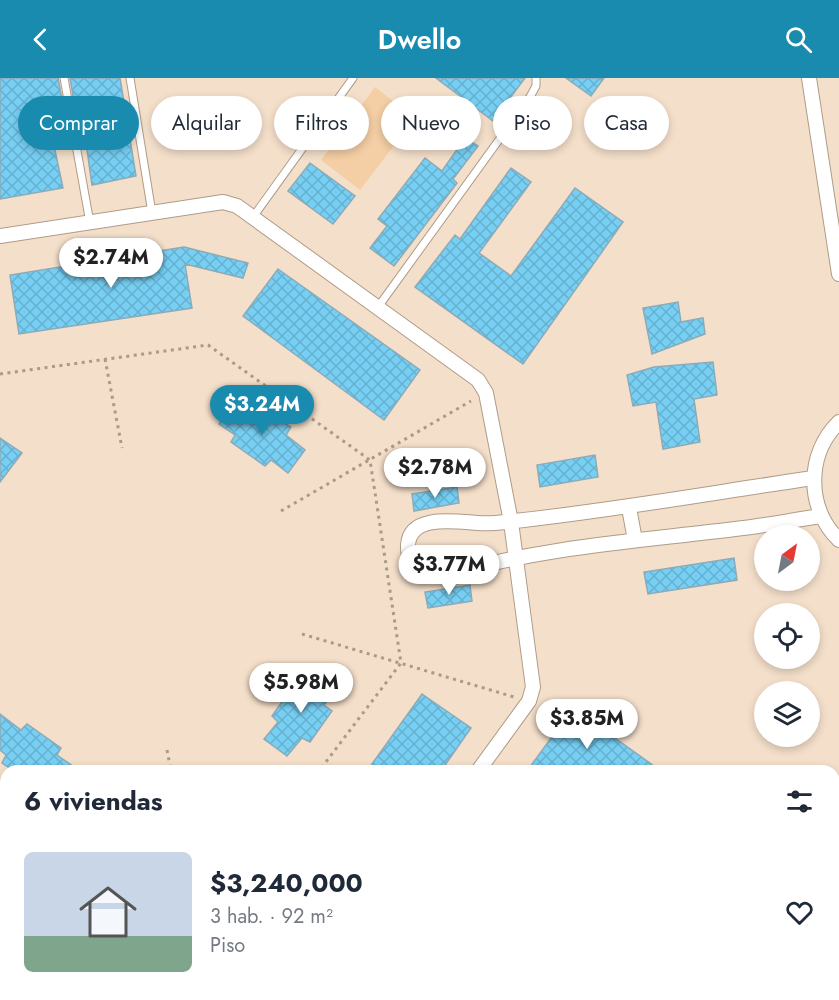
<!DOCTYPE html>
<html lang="es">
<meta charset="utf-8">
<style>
body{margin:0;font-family:Jost,sans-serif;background:#f6f6f7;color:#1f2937;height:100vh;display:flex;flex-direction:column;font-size:22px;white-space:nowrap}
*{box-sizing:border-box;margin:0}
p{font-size:20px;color:#747a83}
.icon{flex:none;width:33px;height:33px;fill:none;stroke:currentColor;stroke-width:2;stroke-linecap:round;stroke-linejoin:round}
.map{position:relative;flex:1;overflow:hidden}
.details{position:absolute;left:0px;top:687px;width:840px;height:236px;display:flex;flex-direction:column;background:#fff;border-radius:18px 18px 0 0;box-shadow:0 3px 9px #0003}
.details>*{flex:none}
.guide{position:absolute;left:18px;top:18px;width:804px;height:54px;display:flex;gap:12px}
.needle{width:39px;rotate:32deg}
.controls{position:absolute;left:754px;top:447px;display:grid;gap:12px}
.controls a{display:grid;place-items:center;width:66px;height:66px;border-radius:50%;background:#fff;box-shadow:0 3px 9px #0003;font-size:30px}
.price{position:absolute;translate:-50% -51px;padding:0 14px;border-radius:21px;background:#fff;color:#222;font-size:20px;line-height:39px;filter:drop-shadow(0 2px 3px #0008)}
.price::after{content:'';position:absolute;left:50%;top:36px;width:18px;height:14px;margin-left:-9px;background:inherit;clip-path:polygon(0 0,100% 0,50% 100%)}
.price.active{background:#198baf;color:#fff}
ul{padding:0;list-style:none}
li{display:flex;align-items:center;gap:18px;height:150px;padding:0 24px}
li+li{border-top:2px solid #e0e1e3}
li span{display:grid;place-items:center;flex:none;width:168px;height:120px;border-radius:9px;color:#555}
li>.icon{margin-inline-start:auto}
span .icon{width:72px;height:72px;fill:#fffc;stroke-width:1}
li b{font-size:26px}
h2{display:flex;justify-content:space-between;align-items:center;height:72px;padding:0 24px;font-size:26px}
.tag{padding:0 21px;border-radius:27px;background:#fff;box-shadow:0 3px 9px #0003;font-size:21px;line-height:54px}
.tag.active{background:#198baf;color:#fff}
header{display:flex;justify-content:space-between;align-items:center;height:78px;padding:0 24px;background:#198baf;color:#fff;font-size:27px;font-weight:600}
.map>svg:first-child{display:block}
</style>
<header><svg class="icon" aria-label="back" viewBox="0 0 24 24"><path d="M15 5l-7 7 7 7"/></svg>Dwello<svg class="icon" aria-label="search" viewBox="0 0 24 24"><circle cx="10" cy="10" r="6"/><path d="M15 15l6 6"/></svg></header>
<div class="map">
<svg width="839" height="922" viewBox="0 0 839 922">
<defs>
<pattern id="building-cross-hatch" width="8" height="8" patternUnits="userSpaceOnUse" patternTransform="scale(1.5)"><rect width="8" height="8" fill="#77d0f4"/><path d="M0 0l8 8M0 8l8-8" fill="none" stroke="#66b1d0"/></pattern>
</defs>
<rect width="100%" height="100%" fill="#f4dfca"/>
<path fill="#f4cea4" d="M375,9L415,40L360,112L321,82Z
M571,916H750L758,922H566Z"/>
<path fill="url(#building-cross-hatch)" stroke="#8daab7" stroke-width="1.5" d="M0,0H58L69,60L53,63L63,110L0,121Z
M70,0H120L136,98L92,107L85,58L80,59Z
M436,0H525L493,43Z
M566,0H604L591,18Z
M549,27L564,38L539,70L523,60Z
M465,60L478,68L453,101L457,105L394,188L370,170L387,148L378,141L425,80L442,93Z
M310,85L355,118L333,146L288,113Z
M511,90L531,104L479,175L511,198L575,110L623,144L523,286L415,209L455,157L460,161Z
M184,169L248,185L243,200L185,186L192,230L19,256L10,197Z
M278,191L420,292L384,342L243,238Z
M678,224L681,244L703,240L705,256L652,276L643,230Z
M713,284L717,317L694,321L700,364L663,371L656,324L633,328L627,297L654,289Z
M234,322L253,336L258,328L291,349L286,357L305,372L288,395L271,382L265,388L231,364L235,357L219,346Z
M0,360L22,375L0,404Z
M595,377L598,399L540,409L537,387Z
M457,409L459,425L414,433L412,416Z
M734,480L737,502L648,516L644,494Z
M470,507L472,523L428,530L425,514Z
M315,593L338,609L324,627L332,633L310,664L302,660L287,678L264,661L278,644L272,638L296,604L303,609Z
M422,616L471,650L441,693H367Z
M573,630L661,693H527Z
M0,636L21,652L27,646L61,670L57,677L80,693H14L2,685L6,677L0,672Z"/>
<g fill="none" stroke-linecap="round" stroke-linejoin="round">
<defs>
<path id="lane" d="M64,0L90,145
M130,0L152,135
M253,139L353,0
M378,229L530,19L536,8V0"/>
<path id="street" d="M809,0L839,196
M0,158L223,124L237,128L478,302L486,315L511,444L533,609L529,623L478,693
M839,344C806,376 806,430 839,462
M813,400C711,415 609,433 506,444C497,445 488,446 478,445C458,444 410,435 408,467C407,491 426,499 447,497C541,469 639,463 735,451C764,448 792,442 821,438
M629,430L635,462
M0,891L6,895
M39,916L46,919L61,916"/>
</defs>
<use href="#lane" stroke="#af9c88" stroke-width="9"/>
<use href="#street" stroke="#af9c88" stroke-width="16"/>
<path stroke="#aa9a89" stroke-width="3" stroke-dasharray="3 4.5" stroke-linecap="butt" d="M105,281L122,370
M0,296L208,267L370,382L401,585L319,693
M281,433L471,323
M302,556L514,619
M167,672L171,693
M0,727L6,732"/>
<use href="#lane" stroke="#fff" stroke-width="7"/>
<use href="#street" stroke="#fff" stroke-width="14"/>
</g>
</svg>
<div class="controls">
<a><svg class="needle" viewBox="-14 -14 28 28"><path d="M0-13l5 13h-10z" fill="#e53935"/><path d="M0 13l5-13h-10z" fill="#747a83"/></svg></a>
<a><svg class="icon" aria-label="locate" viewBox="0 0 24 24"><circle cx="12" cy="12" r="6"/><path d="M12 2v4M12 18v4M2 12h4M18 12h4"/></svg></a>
<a><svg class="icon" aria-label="layers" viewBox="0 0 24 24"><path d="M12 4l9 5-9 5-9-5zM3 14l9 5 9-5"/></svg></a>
</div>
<b class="price" style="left:111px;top:211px">$2.74M</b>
<b class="price active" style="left:262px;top:358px">$3.24M</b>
<b class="price" style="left:435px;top:421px">$2.78M</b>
<b class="price" style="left:449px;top:518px">$3.77M</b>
<b class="price" style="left:301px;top:636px">$5.98M</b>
<b class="price" style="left:587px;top:672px">$3.85M</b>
<div class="guide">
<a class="tag active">Comprar</a>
<a class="tag">Alquilar</a>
<a class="tag">Filtros</a>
<a class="tag">Nuevo</a>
<a class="tag">Piso</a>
<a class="tag">Casa</a>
</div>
<section class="details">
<h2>6 viviendas<svg class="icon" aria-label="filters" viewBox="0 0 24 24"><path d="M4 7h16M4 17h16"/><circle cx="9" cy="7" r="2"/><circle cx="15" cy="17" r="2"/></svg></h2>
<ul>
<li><span style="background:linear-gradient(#c9d6e8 70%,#7fa58c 0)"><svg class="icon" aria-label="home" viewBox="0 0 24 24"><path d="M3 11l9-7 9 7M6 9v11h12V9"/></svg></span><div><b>$3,240,000</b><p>3 hab. · 92 m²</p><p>Piso</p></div><svg class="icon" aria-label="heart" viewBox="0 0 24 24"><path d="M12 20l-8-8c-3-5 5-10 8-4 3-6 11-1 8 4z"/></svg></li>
</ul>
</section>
</div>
